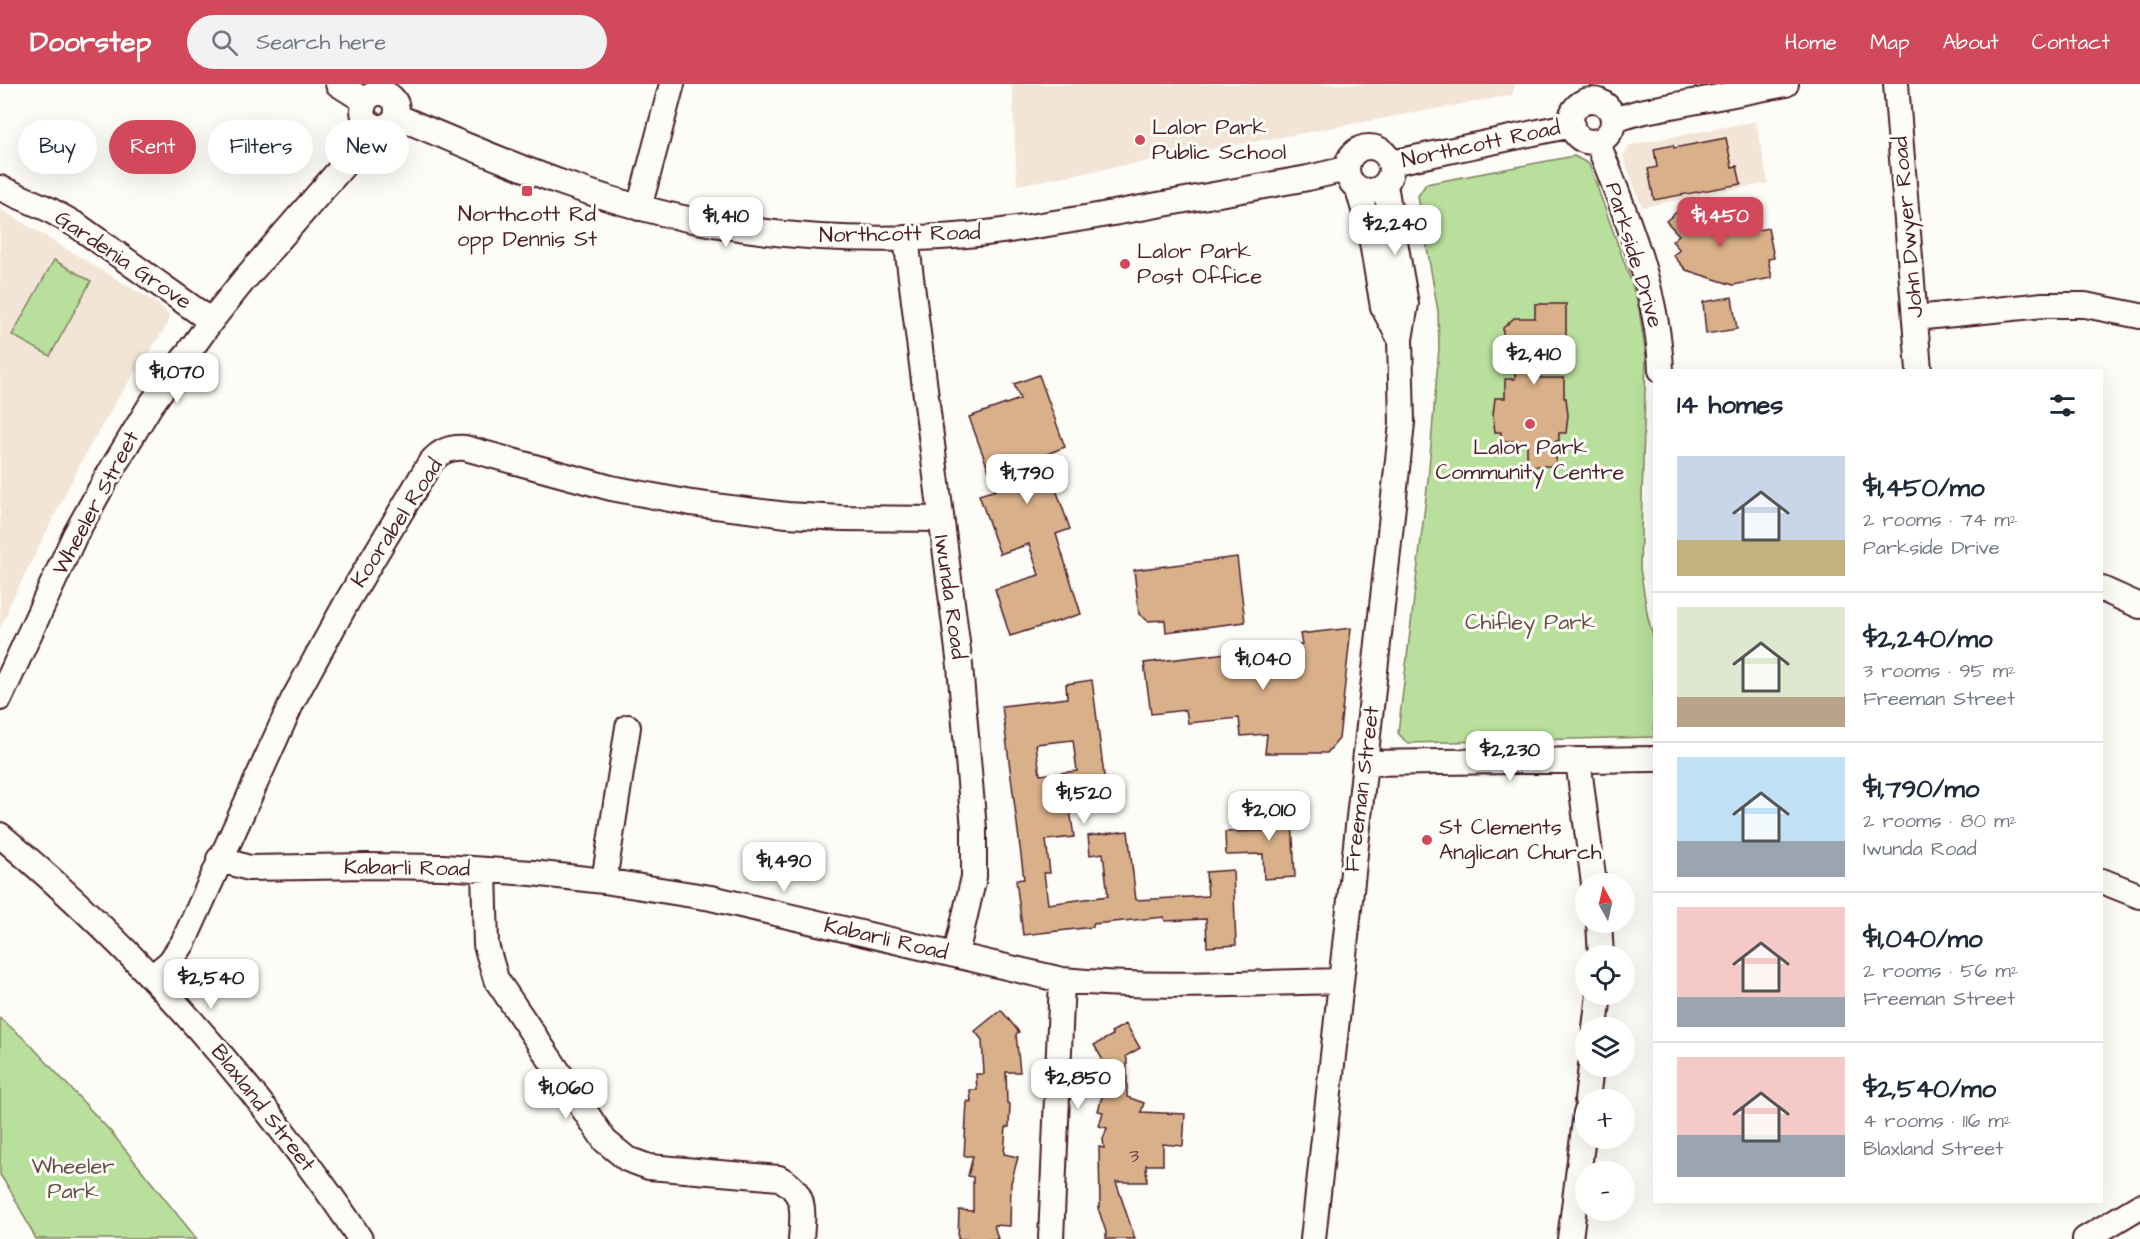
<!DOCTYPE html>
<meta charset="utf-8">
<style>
body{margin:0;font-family:"Architects Daughter",sans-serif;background:#f2f2f3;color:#1f2937;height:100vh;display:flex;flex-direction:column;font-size:22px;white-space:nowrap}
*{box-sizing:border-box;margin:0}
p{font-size:20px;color:#747a83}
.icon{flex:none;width:33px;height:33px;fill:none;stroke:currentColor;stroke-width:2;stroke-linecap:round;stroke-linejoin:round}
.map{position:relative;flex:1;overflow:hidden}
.drawer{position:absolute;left:1653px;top:285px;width:450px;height:834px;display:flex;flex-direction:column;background:#fff;border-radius:0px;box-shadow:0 6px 24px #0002}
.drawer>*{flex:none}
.hud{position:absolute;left:18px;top:36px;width:570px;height:54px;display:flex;gap:12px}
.needle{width:39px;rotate:352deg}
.buttons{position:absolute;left:1575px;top:789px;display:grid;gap:12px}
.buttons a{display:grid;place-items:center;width:60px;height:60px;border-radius:50%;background:#fff;box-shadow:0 6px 24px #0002;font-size:30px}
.price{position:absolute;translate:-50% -51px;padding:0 14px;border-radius:12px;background:#fff;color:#222;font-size:20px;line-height:39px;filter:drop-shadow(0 2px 3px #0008)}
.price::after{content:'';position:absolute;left:50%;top:36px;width:18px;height:14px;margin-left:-9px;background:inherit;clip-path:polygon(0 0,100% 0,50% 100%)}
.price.active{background:#d1495b;color:#fff}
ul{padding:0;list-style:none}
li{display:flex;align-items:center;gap:18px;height:150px;padding:0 24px}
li+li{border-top:2px solid #e0e1e3}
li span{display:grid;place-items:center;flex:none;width:168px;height:120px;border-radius:0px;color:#555}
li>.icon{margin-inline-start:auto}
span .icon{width:72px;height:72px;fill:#fffc;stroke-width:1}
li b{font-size:26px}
h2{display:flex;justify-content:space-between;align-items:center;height:72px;padding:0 24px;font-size:26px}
.chip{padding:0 21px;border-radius:27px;background:#fff;box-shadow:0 6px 24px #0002;font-size:21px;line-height:54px}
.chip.active{background:#d1495b;color:#fff}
header{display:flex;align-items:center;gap:36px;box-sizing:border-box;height:84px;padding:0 30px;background:#d1495b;color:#fff}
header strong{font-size:28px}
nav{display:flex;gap:33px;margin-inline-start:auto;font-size:21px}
.search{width:420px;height:54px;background:#f2f2f3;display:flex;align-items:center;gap:15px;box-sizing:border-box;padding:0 21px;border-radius:33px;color:#747a83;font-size:22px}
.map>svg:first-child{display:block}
</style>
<header>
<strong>Doorstep</strong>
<div class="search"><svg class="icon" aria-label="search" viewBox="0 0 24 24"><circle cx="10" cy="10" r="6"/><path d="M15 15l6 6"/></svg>Search here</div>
<nav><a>Home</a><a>Map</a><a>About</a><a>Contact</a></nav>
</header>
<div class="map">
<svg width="2140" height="1155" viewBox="0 0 2140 1155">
<rect width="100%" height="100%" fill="#fdfcf7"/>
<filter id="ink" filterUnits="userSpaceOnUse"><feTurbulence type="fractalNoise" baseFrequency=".0167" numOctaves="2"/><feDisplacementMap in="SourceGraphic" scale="12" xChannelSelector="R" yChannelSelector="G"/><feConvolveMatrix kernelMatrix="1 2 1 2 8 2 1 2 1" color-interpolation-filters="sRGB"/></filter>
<g filter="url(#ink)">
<path fill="#f2e5d6" d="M1012,0H1515L1512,11L1017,101Z
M1756,37L1768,99L1642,123L1623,72L1630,61Z
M0,125L160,221L169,231L168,240L122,308L87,367L8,524V528L0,544Z"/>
<path fill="#b8df9b" stroke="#817f63" stroke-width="1.5" d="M1574,72L1589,80L1631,197L1639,225L1646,273L1640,484L1648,534L1654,555V653L1407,659L1398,649L1428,396L1439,264L1438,227L1418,112L1426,100Z
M54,176L91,197L50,272L12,251Z
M0,934L28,958L111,1048L197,1155H36L9,1104L0,1091Z"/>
<path fill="#d8b089" stroke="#4a1f2b" stroke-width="1.5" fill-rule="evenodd" d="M1726,54L1732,83L1737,82L1741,100L1654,116L1648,85L1657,83L1654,65L1673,61L1674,64Z
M1693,114L1716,140L1741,149L1768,144L1774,174L1768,175L1772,194L1733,201L1686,186L1673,171L1680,166L1672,157L1679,151L1666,137Z
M1732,213L1737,245L1706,250L1703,218Z
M1535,220H1566V265H1541L1540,294H1564V314H1566L1568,331L1566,349H1559V357H1556V382H1527V357H1501V348H1495L1493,331L1495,314H1505V295H1515V273L1503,260V244L1514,234H1535Z
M1039,291L1065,363L1044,371L1070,445L1056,450L1081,530L1010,552L995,505L1039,491L1029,460L1000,470L979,411L996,406L969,333L1020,315L1014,300Z
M1237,473L1245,538L1166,548L1165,536L1148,537L1139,530L1134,486Z
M1351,544L1339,655L1327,669H1265L1267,650L1241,652L1239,634L1188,639L1186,626L1151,630L1144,579L1302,560L1300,550Z
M1092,596L1105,699L1067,704L1074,753L1046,756L1050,789H1044L1048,820L1108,812L1103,769L1090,771L1088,752L1128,747L1136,816L1208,812L1206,788L1233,786L1236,861L1207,863L1206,835L1165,837L1164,833L1093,840V843L1023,851L1016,796L1024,795L1002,622L1067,614L1066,600ZM1073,656L1077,687L1040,691L1036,660Z
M1291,717L1295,793L1264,795L1263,770L1226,771L1225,748L1268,747L1266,718Z
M1001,926L1019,948L1016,950L1020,988H1006L1007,1019L1010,1020L1009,1043H1006L1004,1070L1018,1073L1011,1099L1010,1142L994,1141L998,1155H958L959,1126L973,1127V1093L968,1092L973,1072H964L967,1017L971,1018L970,1006H977L976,990H984L982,956L975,947Z
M1126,940L1140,964L1126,972L1127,975V1013L1144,1019L1141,1028L1185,1030L1183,1062L1163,1060V1081H1146L1147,1098H1116L1135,1155H1106V1148L1098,1124L1100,1123L1099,1063L1104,1064L1103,1055L1107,1044L1099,1042L1103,1028L1098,1027L1107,995L1108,985L1094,961L1113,951L1111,948Z"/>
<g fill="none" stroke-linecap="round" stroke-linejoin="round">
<defs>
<path id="minor" d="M338,0L365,17
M1896,0L1919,286
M363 26a17 17 0 1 1 34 0a17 17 0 1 1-34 0Z
M1571 37a21 21 0 1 1 42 0a21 21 0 1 1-42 0Z
M396,32C502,77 610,124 725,142C796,154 870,157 941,153C992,150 1041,141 1091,133C1163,120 1236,107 1308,94L1346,85
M1613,36L1640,28L1786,0
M1597,57C1626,131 1658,207 1661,286
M1347 85a22 22 0 1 1 44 0a22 22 0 1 1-44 0Z
M1391,79L1572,41
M0,104L48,125L78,142L211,237
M1358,105L1370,147L1383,223L1400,255
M639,124L672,0
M906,154L960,582L974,745V793L956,870
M1915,234L2043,221H2085L2140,232
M2102,505L2140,522
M0,614L75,451L106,395L150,322L211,237L243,197L350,74L373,41
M1578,676L1594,800
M1365,679L1654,675
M0,751C103,837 195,934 277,1040C306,1078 335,1115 360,1155
M219,775L249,784L367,782L443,783L532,789L604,797L711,814L1062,896C1155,905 1248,899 1341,897
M484,786L486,861L496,895L605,1057L627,1075L649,1083L779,1094C807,1109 803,1128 801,1155
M604,797L628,643
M2102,797L2140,812
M1599,838L1601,872
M152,893L170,878L183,859L293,616L348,516L430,379C440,367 450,363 465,364L611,404L691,419L787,431L842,434L940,435
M1595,944L1599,910
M1587,1016L1591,982
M1051,1155L1062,896
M1313,1155L1402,339L1400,255L1406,220L1385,101
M1570,1155L1586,1029
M2085,1155L2140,1122"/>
</defs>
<use href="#minor" stroke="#4a1f2b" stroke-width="28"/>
<use href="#minor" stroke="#fdfcf7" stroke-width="24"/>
</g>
</g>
<g fill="#d1495b" stroke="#fdfcf7" stroke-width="2">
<circle cx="1140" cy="56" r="6"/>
<rect x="521" y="101" width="12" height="12" rx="3"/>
<circle cx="1125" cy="180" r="6"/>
<circle cx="1530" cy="340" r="6"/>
<circle cx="1427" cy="756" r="6"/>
</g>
<g text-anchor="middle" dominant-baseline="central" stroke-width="6" stroke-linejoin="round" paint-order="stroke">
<g font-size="20" fill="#6e4342">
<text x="1134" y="1072">3</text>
</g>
<g font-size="22" fill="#4a1f2b" stroke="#fdfcf7" text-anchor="start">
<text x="1152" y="43">Lalor Park<tspan x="1152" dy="25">Public School</tspan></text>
<text x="527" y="130" text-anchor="middle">Northcott Rd<tspan x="527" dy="25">opp Dennis St</tspan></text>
<text x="1137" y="167">Lalor Park<tspan x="1137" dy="25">Post Office</tspan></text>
<text x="1530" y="363" text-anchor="middle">Lalor Park<tspan x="1530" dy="25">Community Centre</tspan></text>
<text x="1439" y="743">St Clements<tspan x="1439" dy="25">Anglican Church</tspan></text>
</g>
<g font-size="22" fill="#4a1f2b" stroke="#fdfcf7">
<text transform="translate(1481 60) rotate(-12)">Northcott Road</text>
<text transform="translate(1908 143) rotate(-95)">John Dwyer Road</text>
<text transform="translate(900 150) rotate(-1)">Northcott Road</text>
<text transform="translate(1634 171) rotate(73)">Parkside Drive</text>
<text transform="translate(123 176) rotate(34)">Gardenia Grove</text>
<text transform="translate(96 419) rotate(-62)">Wheeler Street</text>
<text transform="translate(397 439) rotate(-57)">Koorabel Road</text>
<text transform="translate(950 513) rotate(82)">Iwunda Road</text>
<text transform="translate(1362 705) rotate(-83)">Freeman Street</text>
<text transform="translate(407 784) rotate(1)">Kabarli Road</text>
<text transform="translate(886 855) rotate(13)">Kabarli Road</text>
<text transform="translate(263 1024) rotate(52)">Blaxland Street</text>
</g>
<g font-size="22" fill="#664f47" stroke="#fdfcf7">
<text x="1530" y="538">Chifley Park</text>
<text x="73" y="1082">Wheeler<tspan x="73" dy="25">Park</tspan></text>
</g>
</g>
</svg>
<div class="buttons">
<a><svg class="needle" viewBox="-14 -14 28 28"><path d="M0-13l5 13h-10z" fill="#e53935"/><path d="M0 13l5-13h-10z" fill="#747a83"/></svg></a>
<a><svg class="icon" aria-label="locate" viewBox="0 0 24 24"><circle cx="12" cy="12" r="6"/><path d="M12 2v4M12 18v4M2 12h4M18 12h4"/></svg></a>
<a><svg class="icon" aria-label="layers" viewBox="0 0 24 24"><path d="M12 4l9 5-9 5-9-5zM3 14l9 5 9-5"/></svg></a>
<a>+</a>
<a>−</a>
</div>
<b class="price" style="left:726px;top:164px">$1,410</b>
<b class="price active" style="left:1720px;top:164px">$1,450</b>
<b class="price" style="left:1395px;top:172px">$2,240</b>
<b class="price" style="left:1534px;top:302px">$2,410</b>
<b class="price" style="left:177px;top:320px">$1,070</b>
<b class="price" style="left:1027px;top:421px">$1,790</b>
<b class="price" style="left:1263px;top:607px">$1,040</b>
<b class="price" style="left:1510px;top:698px">$2,230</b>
<b class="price" style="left:1084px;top:741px">$1,520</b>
<b class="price" style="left:1269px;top:758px">$2,010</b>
<b class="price" style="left:784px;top:809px">$1,490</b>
<b class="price" style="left:211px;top:926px">$2,540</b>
<b class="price" style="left:1078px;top:1026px">$2,850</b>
<b class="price" style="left:566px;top:1036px">$1,060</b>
<div class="hud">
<a class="chip">Buy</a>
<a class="chip active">Rent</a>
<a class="chip">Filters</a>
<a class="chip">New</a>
</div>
<section class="drawer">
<h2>14 homes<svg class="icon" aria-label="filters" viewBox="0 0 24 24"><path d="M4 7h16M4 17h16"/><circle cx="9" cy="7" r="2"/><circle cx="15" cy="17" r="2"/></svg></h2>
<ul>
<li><span style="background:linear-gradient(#c9d6e8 70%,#c2b280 0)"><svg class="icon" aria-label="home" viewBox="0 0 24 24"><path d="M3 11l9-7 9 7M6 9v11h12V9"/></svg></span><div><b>$1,450/mo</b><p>2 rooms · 74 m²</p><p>Parkside Drive</p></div></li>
<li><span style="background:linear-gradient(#dfe7d0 75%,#b9a48a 0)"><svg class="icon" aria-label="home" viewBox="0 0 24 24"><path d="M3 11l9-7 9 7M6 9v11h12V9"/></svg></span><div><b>$2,240/mo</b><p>3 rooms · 95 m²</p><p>Freeman Street</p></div></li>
<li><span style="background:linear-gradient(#bfe0f5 70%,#9aa5b1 0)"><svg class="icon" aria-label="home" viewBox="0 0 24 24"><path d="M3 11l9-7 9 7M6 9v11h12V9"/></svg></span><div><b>$1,790/mo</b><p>2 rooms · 80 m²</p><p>Iwunda Road</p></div></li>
<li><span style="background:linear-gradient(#f6c9c9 75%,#9aa5b1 0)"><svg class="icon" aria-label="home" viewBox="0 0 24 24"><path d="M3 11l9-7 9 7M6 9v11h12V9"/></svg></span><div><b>$1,040/mo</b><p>2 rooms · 56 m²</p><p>Freeman Street</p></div></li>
<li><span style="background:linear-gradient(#f6c9c9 65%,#9aa5b1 0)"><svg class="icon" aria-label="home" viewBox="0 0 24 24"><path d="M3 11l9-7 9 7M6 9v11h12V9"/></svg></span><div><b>$2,540/mo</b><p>4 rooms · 116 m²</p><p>Blaxland Street</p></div></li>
</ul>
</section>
</div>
